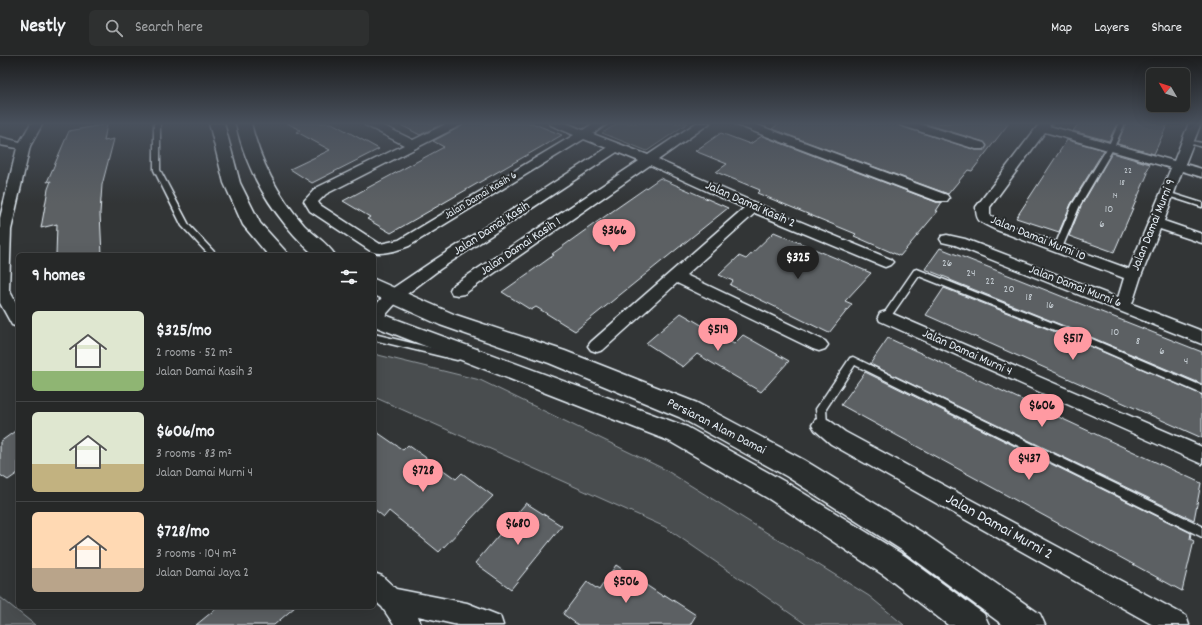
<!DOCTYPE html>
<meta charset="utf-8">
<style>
body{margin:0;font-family:Dekko,sans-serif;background:#2e3030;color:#f1f3f6;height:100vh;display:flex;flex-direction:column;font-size:15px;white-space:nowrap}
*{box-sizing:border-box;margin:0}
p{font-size:13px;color:#a4a6a8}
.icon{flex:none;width:22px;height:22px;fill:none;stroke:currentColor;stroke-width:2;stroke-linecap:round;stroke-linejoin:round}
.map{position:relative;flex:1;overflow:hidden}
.drawer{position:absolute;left:16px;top:197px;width:360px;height:356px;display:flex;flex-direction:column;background:#262828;border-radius:6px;box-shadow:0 4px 16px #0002,0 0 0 1px #424445}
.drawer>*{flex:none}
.needle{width:26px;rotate:309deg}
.controls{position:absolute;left:1146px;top:12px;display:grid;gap:8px}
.controls a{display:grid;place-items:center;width:44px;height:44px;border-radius:6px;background:#262828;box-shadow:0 4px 16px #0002,0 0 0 1px #424445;font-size:20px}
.price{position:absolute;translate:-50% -34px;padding:0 9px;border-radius:14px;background:#ff9aa2;color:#111;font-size:13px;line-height:26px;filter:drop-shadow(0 1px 2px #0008)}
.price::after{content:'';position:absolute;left:50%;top:24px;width:12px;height:9px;margin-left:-6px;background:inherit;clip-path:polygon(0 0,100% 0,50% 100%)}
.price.on{background:#222;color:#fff}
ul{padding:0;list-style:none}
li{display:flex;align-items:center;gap:12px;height:100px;padding:0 16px}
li+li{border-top:1px solid #424445}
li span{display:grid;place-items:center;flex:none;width:112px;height:80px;border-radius:6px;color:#555}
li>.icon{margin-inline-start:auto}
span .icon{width:48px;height:48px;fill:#fffc;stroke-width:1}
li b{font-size:17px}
h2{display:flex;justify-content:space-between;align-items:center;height:48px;padding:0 16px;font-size:17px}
header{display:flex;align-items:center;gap:24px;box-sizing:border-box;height:56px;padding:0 20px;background:#262828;border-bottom:1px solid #424445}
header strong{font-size:19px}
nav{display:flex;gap:22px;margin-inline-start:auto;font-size:14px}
.search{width:280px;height:36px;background:#2e3030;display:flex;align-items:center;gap:10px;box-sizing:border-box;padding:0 14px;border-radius:6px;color:#a4a6a8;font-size:15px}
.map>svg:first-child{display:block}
</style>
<header>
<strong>Nestly</strong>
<div class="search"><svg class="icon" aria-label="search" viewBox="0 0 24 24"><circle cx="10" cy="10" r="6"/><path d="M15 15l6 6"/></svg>Search here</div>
<nav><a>Map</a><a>Layers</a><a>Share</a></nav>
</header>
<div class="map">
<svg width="1202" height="569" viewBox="0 0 1202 569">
<rect width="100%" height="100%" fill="#323536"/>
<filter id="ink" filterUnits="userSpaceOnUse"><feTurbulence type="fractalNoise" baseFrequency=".025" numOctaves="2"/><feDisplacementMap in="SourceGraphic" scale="8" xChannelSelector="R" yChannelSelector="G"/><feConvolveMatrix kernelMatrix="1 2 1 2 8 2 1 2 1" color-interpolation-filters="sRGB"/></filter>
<g filter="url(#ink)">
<path fill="#494d4f" stroke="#989fa4" d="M619,67H688L647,95L602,77Z
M374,298L480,324L664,413L869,540L904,569H807L665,471L374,341Z
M0,541L35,569H0Z"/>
<path fill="#5c6063" stroke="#e8f1f8" d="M287,67H332L379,93L312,127L290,113L330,94L297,76L300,74Z
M397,67H444L420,79Z
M464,67H532L562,79L391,177L367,163L370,161L343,145L444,91L433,85L462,70Z
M779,67H897L900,70L976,94H984L987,89L984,86L923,67H1009L972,115L968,114L948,138L772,73Z
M1079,67H1117L1109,85L1073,75Z
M1126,67H1168L1154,98L1117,88Z
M107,68L104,85L114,83L102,129L100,157L102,199H56L57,168L41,172L48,133L51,125L47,126L69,75Z
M721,77L750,88L762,80L936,146H942L936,155H938L900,200L854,180L856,178L757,137L760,134L716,116L727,108L695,95Z
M1067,84L1104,94L1071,148L1059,176L1016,162Z
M1112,97L1150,108L1146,117H1148L1114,196L1069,180L1081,150Z
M660,122L728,152L575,275L536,251L531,254L502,236L554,199L552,198L594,168Z
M774,176L871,217L845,245L852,248L829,277L730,229L733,225L719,219L739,200L746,203Z
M940,192L1202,296V328L1074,274L950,224V223L925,213Z
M944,232L1066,280L1202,339V382L926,259Z
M681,257L734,288L743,279L789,305L761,336L697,298L683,311L646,287Z
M888,282L1201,427L1194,464L870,308Z
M865,316L1191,477L1190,483L1194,485L1182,535L841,349Z
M18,373V417L8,424L0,419V386Z
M374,374L403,394L408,389L456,423L462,417L493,440L439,496L389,455L384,461L374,453Z
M526,447L562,470L511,533L475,507Z
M616,509L664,541L665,539L696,559L690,569H578L563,558L587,526L599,534Z
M218,551H295L274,569H196Z"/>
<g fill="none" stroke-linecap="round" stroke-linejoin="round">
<defs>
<path id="lane" d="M154,67H160V114L189,169L217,199H209L182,170L154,114Z
M1119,67H1125L1114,91L1080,149L1062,192L1058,194H1055L1054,192L1072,149L1108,91Z
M1186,84L1202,87V91L1186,86Z
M1167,136L1202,147V151L1165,139V137Z
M917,213L1073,275L1202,330V338L1067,279L919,220L889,263H883L882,261L883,259L914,214Z
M374,278L457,298L460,299L462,301L460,303L457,304L374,284Z
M853,301L1202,470V481L855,309L826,353L827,369L826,372L822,373L818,372L816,353L850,302Z"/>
<path id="street" d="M31,67H43L30,90L11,174L9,234L18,250V271L12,269L0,247V162L17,92L0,89V81L20,86Z
M363,67H378L413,84L448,67H463L461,69L326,138L318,146L320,149L380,188L399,184L574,79L551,69L549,67H566L583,74L594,67H608L593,78L648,99L696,67H710L658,104L758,148L890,203L893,206L890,209L885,211L880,209L755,157L686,219L825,285L828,289L825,293L819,295L813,293L677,227L603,294L597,296L591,294L588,290L591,286L744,152L650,109L464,238L458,239L452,238L450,234L452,230L639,105L617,96L440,213L399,244L380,265L374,267V251L387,236L430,207L607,92L584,83L409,190C398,194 384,199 372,196L310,155L304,145L316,132L404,89L365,69Z
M735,67H752L947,139L949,142L947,145H937L737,69Z
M898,67H917L984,87L986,90L984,93H976L900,69Z
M1040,67H1052L1049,70L1174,105L1189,67H1201L1185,108L1202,113V121L1182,115L1164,165L1202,178V187L1160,173L1141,220L1132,248L1202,275V288L955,189L942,186L940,183L942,180L947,179L965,183L1118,242L1124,222L994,173C981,166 976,167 976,151ZM1045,76L1171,112L1129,213L1004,167L990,159V151Z
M886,255L1202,391V408L880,265L878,261L880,257Z
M822,361L829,364L845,376L1186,560L1189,569H1153L831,388L815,374L812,369L815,364Z
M374,517L382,520L396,533L467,547L500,560L503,569H458L418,560L421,569H394L382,551L374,544Z"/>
<path id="secondary" d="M209,67H224L240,127L260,167L289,199H268L243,169L224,127Z
M236,67H251C260,106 278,139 304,169C314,179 327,187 335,199H314C275,163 247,119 236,67Z
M374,223L456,259L565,295L697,347L804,404L923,477L1040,558L1045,569H1003L903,495L786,420L679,361L549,307L440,269L374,239Z
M374,255L687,371L787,427L905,500L984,558L989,569H948L885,520L769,443L669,385L374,270Z"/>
</defs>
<use href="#lane" stroke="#e8f1f8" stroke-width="3"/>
<use href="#street" stroke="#e8f1f8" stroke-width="3"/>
<use href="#secondary" stroke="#e8f1f8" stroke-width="3"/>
<use href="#lane" fill="#2a2d2e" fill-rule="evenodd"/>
<use href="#street" fill="#2a2d2e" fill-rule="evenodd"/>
<use href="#secondary" fill="#2a2d2e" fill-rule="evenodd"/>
</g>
</g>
<linearGradient id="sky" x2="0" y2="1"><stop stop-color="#1c1d1e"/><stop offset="0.46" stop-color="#49515d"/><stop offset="1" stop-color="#49515d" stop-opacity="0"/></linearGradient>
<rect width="1202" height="147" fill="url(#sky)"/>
<g text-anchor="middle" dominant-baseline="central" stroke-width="4" stroke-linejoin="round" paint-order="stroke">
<g font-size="9" fill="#c5cdd3">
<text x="1128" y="115">22</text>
<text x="1122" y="127">18</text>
<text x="1115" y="140">14</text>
</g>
<g font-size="11" fill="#e8f1f8" stroke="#2a2d2e">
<text transform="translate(481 140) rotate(-31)">Jalan Damai Kasih 6</text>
</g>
<g font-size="11" fill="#c5cdd3">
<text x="1109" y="154">10</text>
<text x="1102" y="169">6</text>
<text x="947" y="208">26</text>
<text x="971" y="218">24</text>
<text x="990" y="226">22</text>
<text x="1009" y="234">20</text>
<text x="1029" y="242">18</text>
<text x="1050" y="250">16</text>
<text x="1115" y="277">10</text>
<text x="1138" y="286">8</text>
<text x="1162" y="296">6</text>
<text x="1186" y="306">4</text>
</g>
<g font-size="13" fill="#e8f1f8" stroke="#2a2d2e">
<text transform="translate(750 149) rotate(24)">Jalan Damai Kasih 2</text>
<text transform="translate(1154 169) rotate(-68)">Jalan Damai Murni 9</text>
<text transform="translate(492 173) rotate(-33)">Jalan Damai Kasih</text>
<text transform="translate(1038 183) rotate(22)">Jalan Damai Murni 10</text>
<text transform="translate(521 191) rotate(-34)">Jalan Damai Kasih 1</text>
<text transform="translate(1075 231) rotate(21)">Jalan Damai Murni 6</text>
<text transform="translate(967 297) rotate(24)">Jalan Damai Murni 4</text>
<text transform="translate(716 371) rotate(27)">Persiaran Alam Damai</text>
</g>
<g font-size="16" fill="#e8f1f8" stroke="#2a2d2e">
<text transform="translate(999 471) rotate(29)">Jalan Damai Murni 2</text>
</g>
</g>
</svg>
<div class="controls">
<a><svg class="needle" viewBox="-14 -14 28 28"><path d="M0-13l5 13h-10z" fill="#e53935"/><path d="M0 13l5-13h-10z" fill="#a4a6a8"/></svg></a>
</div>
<b class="price" style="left:614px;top:197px">$366</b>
<b class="price on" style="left:798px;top:224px">$325</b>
<b class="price" style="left:718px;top:296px">$519</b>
<b class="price" style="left:1073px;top:305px">$517</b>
<b class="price" style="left:1042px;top:372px">$606</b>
<b class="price" style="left:1029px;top:425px">$437</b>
<b class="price" style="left:423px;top:437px">$728</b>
<b class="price" style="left:518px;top:490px">$680</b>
<b class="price" style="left:626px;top:548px">$506</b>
<section class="drawer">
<h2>9 homes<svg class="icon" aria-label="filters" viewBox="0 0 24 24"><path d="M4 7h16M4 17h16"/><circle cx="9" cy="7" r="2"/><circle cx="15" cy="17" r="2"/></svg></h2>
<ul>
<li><span style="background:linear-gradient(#dfe7d0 75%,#8fb573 0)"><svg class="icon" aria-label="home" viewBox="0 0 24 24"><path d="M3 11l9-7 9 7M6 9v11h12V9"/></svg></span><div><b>$325/mo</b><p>2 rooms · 52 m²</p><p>Jalan Damai Kasih 3</p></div></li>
<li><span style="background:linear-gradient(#dfe7d0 65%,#c2b280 0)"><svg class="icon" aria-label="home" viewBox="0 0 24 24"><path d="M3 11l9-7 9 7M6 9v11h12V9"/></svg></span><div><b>$606/mo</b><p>3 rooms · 83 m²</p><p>Jalan Damai Murni 4</p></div></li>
<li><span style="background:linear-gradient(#ffd9b3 70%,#b9a48a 0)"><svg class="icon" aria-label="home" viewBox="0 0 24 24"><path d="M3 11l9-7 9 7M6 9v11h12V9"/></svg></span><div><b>$728/mo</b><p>3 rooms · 104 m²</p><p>Jalan Damai Jaya 2</p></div></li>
</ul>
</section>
</div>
